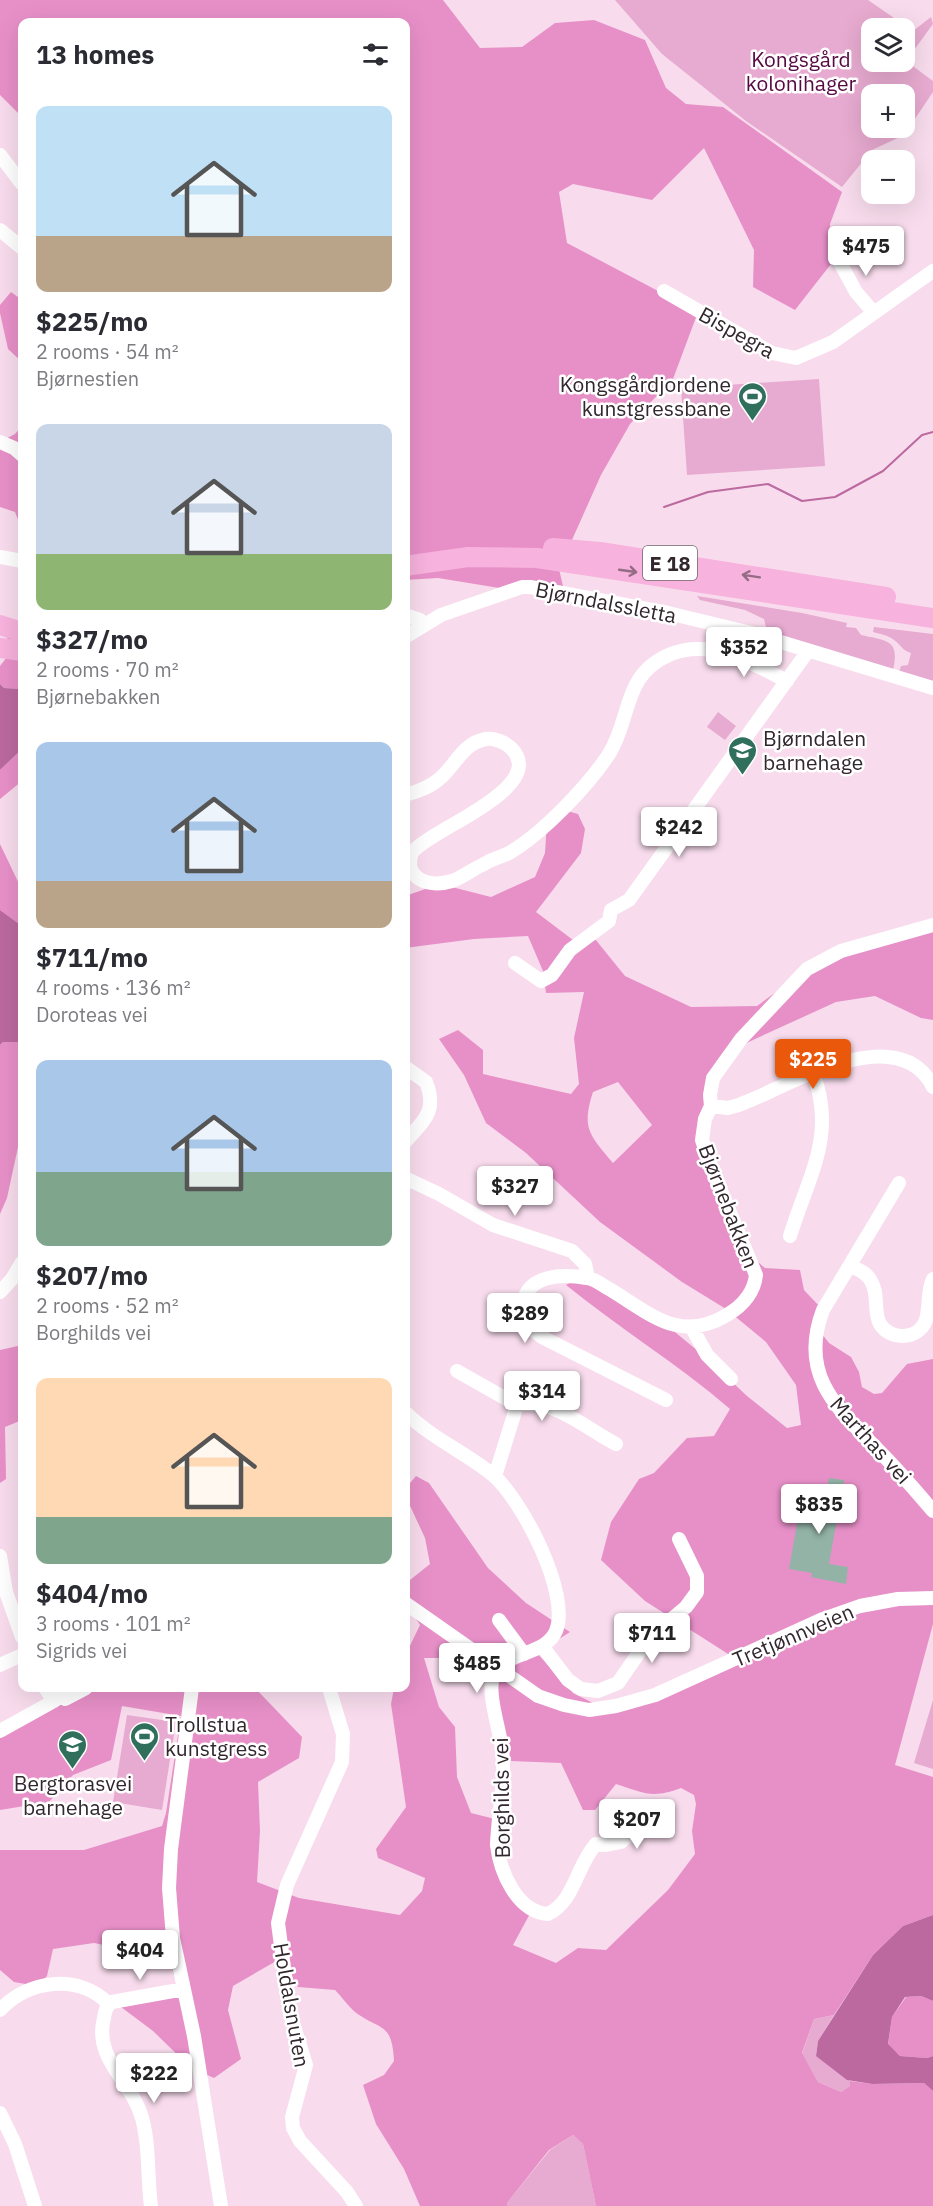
<!DOCTYPE html>
<meta charset="utf-8">
<style>
body{margin:0;font-family:"IBM Plex Sans",sans-serif;background:#f2f2f3;color:#2b2b33;height:100vh;display:flex;flex-direction:column;font-size:22px;white-space:nowrap}
*{box-sizing:border-box;margin:0}
p{font-size:20px;color:#7c7c81}
.icon{flex:none;width:33px;height:33px;fill:none;stroke:currentColor;stroke-width:2;stroke-linecap:round;stroke-linejoin:round}
.map{position:relative;flex:1;overflow:hidden}
.panel{position:absolute;left:18px;top:18px;width:392px;height:1674px;display:flex;flex-direction:column;background:#fff;border-radius:12px;box-shadow:0 6px 24px #0002}
.panel>*{flex:none}
.fabs{position:absolute;left:861px;top:18px;display:grid;gap:12px}
.fabs a{display:grid;place-items:center;width:54px;height:54px;border-radius:12px;background:#fff;box-shadow:0 6px 24px #0002;font-size:30px}
.price{position:absolute;translate:-50% -51px;padding:0 14px;border-radius:6px;background:#fff;color:#222;font-size:20px;line-height:39px;filter:drop-shadow(0 2px 3px #0008)}
.price::after{content:'';position:absolute;left:50%;top:36px;width:18px;height:14px;margin-left:-9px;background:inherit;clip-path:polygon(0 0,100% 0,50% 100%)}
.price.current{background:#ea580c;color:#fff}
ul{padding:0;list-style:none}
li{display:grid;align-content:center;gap:12px;height:318px;padding:0 18px}
li span{display:grid;place-items:center;height:186px;border-radius:12px;color:#555}
li>.icon{margin-inline-start:auto}
span .icon{width:108px;height:108px;fill:#fffc;stroke-width:1}
li b{font-size:26px}
h2{display:flex;justify-content:space-between;align-items:center;height:72px;padding:0 18px;font-size:26px}
.map>svg:first-child{display:block}
</style>
<div class="map">
<svg width="933" height="2206" viewBox="0 0 933 2206">
<rect width="100%" height="100%" fill="#f8dced"/>
<path fill="#e7aad0" fill-rule="evenodd" d="M615,0H868L913,31L931,17L933,24L906,61L933,81V92L904,135L872,150L842,187L746,121L662,54ZM872,28H904V62H872ZM872,94H904V128H872Z
M819,379L825,466L687,475L681,388Z
M697,596L802,613L847,623L846,627L856,628L861,635C887,641 900,639 893,670L767,631L764,619L745,610L700,600Z
M874,627L933,634V682L899,672L901,666L908,665L911,653C902,650 901,645 894,640C888,635 880,634 873,632Z
M718,712L736,726L725,740L707,727Z
M933,1700V1769L914,1763Z
M127,1715L176,1722L162,1810L113,1802Z
M834,2015L818,2041L816,2055L850,2081V2086L841,2092L818,2082L802,2054L814,2019Z
M573,2135L583,2144L596,2206H507V2203L550,2150Z"/>
<path fill="#e790c8" fill-rule="evenodd" d="M0,0H443L480,48L522,47L555,23L594,20L645,40L666,88L686,104L723,107L842,192L830,224L831,264L795,310L753,287L754,250L704,148L652,200L573,184L559,192L567,243L698,312L673,379L630,424L601,475L559,569L566,599L438,578L405,580V22H22V117L0,95Z
M11,292L22,300V362L8,349L0,313V305Z
M22,426V530L15,512L0,507V442L15,434Z
M22,622V689L4,688L0,684V666L14,648L0,628Z
M22,749V781L0,799V770Z
M560,809L578,814L585,829L581,853L536,912L577,943L591,934L625,976L691,1007L757,1006L809,968L933,928V1020L921,1018L875,996L836,1002L742,1045L720,1066L705,1113L712,1159L750,1255L765,1268L800,1270L804,1290L821,1308L822,1334L829,1343L851,1357L859,1372L862,1387L874,1394L882,1393L907,1364L933,1359V1624L895,1765L933,1777V1915L903,1926L873,1955L834,2015L814,2019L802,2053L818,2082L841,2092L850,2086V2081L872,2084L924,2083L933,2091V2206H596L583,2144L573,2135L549,2150L507,2203V2206H420L404,2169L376,2124L363,2085L384,2075L394,2061C392,2021 380,2031 355,2012C348,2006 342,1997 335,1990L298,1987L278,1960L233,1986L228,2010L241,2059L214,2078L191,2068L153,2031L113,2001L176,1983L169,1958L94,1943L53,1949L47,1976L37,1986L14,1982L0,1970V1850H84L162,1826L166,1813L181,1716L122,1706L111,1760L73,1775L49,1802L0,1810V1727L65,1688H255L302,1737L299,1758L258,1782L260,1831L257,1882L299,1898L400,1915L422,1891L425,1878L378,1858L376,1849L406,1807L391,1704L394,1688H405V1656L420,1625L405,1602V1584L430,1564L425,1538L405,1495V1489L416,1476L429,1483L488,1568L526,1603L570,1632L537,1653L573,1693L607,1710L736,1659L645,1601L601,1560L611,1522L639,1479L654,1473L687,1438L714,1436L730,1409C678,1364 620,1329 566,1285L579,1278L670,1328L709,1360L747,1396L787,1428L801,1425L796,1385L766,1342L726,1309L682,1282L600,1222L526,1153L486,1123L464,1075L439,1039L458,1030L483,1050V1074L571,1094L579,1084L574,1038L584,992L546,993L543,971L528,936L474,939L405,948V896L440,884L491,897L535,877L545,853L547,821ZM618,1082L652,1125L613,1163C590,1135 581,1129 593,1092ZM424,1658H448L477,1666L492,1693L510,1761L561,1763L583,1810H595L616,1784C644,1793 652,1799 681,1788L694,1795L696,1804L692,1831L695,1854L668,1890L606,1950L578,1948L556,1963L513,1945L532,1910L506,1870L495,1819L471,1813L457,1777L455,1727L439,1707Z
M0,844L22,890V926L0,910Z
M20,1041L22,1042V1146L18,1147L7,1198L0,1214V1045L3,1042Z
M22,1345V1420L5,1427L6,1479L0,1483V1350Z
M921,1996L933,2001V2056L927,2058L900,2056L888,2045L892,2017L906,1997Z"/>
<path fill="#bb699f" d="M0,684L4,688L22,689V749L0,770Z
M0,910L22,926V1042H3L0,1045Z
M933,1915V2001L921,1996L905,1997L892,2017L888,2044L900,2056L927,2058L933,2056V2091L924,2083L872,2084L847,2080L816,2056L818,2041L873,1955L903,1926Z"/>
<g fill="none" stroke-linecap="round" stroke-linejoin="round">
<path stroke="#bb699f" stroke-width="2" d="M664,507L708,492L768,484L802,501L835,497L883,471L922,435L933,432"/>
</g>
<path fill="#93b3a7" d="M829,1478L844,1480L829,1564L848,1567L846,1584L811,1577L812,1573L789,1569L802,1495L825,1499Z"/>
<g fill="none" stroke-linecap="round" stroke-linejoin="round">
<path stroke="#fff" stroke-width="14" d="M0,155L22,184
M0,230L22,248
M837,257L856,292L874,313
M664,291L772,353L796,358L833,342L933,271
M0,442L14,448L22,455
M0,557L22,561
M405,615L420,620L424,624
M405,637L441,615L522,587H530L668,613L751,633L933,688
M405,795C416,792 429,788 438,780C455,767 462,743 486,739C494,738 505,742 511,748C551,788 427,830 412,853C410,857 410,862 410,867C416,884 436,886 452,881C463,877 473,869 484,864C492,859 501,857 509,853C542,834 588,786 609,754C632,717 622,674 671,654C710,638 752,663 787,681
M515,963L541,981L552,975L570,950L609,921L611,910L629,900L808,651
M405,1067L426,1082C438,1112 423,1121 405,1142
M711,1106L728,1108L739,1105C750,1100 762,1096 773,1090C815,1071 903,1027 933,1087
M405,1178L439,1194L493,1225L572,1251L585,1264L588,1278
M899,1183L823,1310C798,1376 838,1409 880,1452C899,1471 916,1491 933,1511
M790,1236C808,1177 837,1135 813,1073
M850,1266C859,1270 868,1273 872,1283C879,1296 873,1311 880,1324C890,1341 919,1340 926,1320C930,1306 927,1292 933,1279
M0,1292L12,1279L22,1262
M692,1328L707,1355L731,1379
M457,1371L517,1405
M666,1400L542,1337C529,1327 521,1321 523,1304C527,1274 563,1274 587,1278C596,1279 603,1286 611,1290C652,1315 680,1343 727,1315C742,1306 754,1293 756,1275L711,1167L702,1140L705,1119L711,1106L710,1095L713,1078L741,1039L807,969L841,951L933,925
M405,1412C431,1438 465,1452 493,1475C522,1500 571,1594 556,1631C544,1658 503,1649 493,1678C487,1693 500,1731 502,1749C506,1781 498,1813 497,1845C500,1872 517,1912 548,1914C575,1901 576,1866 596,1844L606,1845L621,1842L631,1833L649,1826L662,1810
M495,1476L517,1405C554,1398 585,1428 616,1444
M0,1556L6,1592L22,1637
M405,1603L538,1696L564,1705L589,1710L616,1706L655,1695L823,1619L860,1606L898,1599L933,1598
M499,1620L524,1654
M542,1646L568,1680L581,1689L598,1691L618,1683L649,1638L686,1607L697,1592V1576L679,1539
M0,1665L22,1655
M45,1688L54,1701
M192,1688L171,1849L169,1888L173,1938L194,2036L221,2206
M329,1688L343,1734L342,1762L287,1885L278,1923L290,2013L306,2065L292,2117L293,2128L300,2141L347,2192L356,2206
M65,1699L86,1688
M0,1731L54,1701L71,1688
M0,2010C28,1980 78,1973 109,2004
M0,2113L15,2144L35,2206
M151,2206C147,2177 150,2146 142,2118C132,2081 93,2059 104,2018C105,2011 106,2006 112,2002L184,1989"/>
<path stroke="#f7b2dd" stroke-width="20" d="M553,548L600,552L886,597
M405,566L468,557L537,558L933,618
M0,625L22,632
M0,648L22,651"/>
</g>
<defs><path id="oneway-shaft" d="M-6 0H5M1.5-3L5.5 0L1.5 3" fill="none" stroke-width="1.6" stroke-linecap="round" stroke-linejoin="round" transform="scale(1.5)"/></defs>
<g stroke="#946c85">
<use href="#oneway-shaft" transform="translate(628 571) rotate(8)"/>
<use href="#oneway-shaft" transform="translate(751 576) rotate(-171)"/>
</g>
<defs>
<symbol id="stadium-pin" viewBox="-11 -11 22 30"><path d="M0 17L-7.5 6A9.5 9.5 0 1 1 7.5 6Z" fill="#306f5c" stroke="#fff"/><path d="M0-5a6.5 5 0 1 0 0 10a6.5 5 0 1 0 0-10ZM-3.5-1.8h7v3.6h-7Z" fill="#fff"/></symbol>
<symbol id="school-pin" viewBox="-11 -11 22 30"><path d="M0 17L-7.5 6A9.5 9.5 0 1 1 7.5 6Z" fill="#306f5c" stroke="#fff"/><path d="M0-5L7-2L0 1L-7-2ZM-4 1L0 2.5L4 1V4Q0 6-4 4Z" fill="#fff"/></symbol>
</defs>
<g fill-rule="evenodd">
<use href="#stadium-pin" x="736" y="380" width="33" height="45"/>
<use href="#school-pin" x="726" y="734" width="33" height="45"/>
<use href="#stadium-pin" x="128" y="1720" width="33" height="45"/>
<use href="#school-pin" x="56" y="1728" width="33" height="45"/>
</g>
<g text-anchor="middle" dominant-baseline="central" stroke-width="5" stroke-linejoin="round" paint-order="stroke">
<rect fill="#fff" stroke="#6f686c" stroke-width="1.5" x="643" y="546" width="54" height="34" rx="4.5"/>
<g font-size="20" font-weight="bold" fill="#31272d">
<text x="670" y="563">E 18</text>
</g>
<g font-size="21" fill="#560943" stroke="#fff">
<text x="801" y="59">Kongsgård<tspan x="801" dy="24">kolonihager</tspan></text>
</g>
<g font-size="21" fill="#31272d" stroke="#fff">
<text transform="translate(737 332) rotate(29)">Bispegra</text>
<text transform="translate(606 602) rotate(11)">Bjørndalssletta</text>
<text transform="translate(729 1206) rotate(69)">Bjørnebakken</text>
<text transform="translate(871 1440) rotate(48)">Marthas vei</text>
<text transform="translate(793 1635) rotate(-23)">Tretjønnveien</text>
<text transform="translate(501 1798) rotate(-91)">Borghilds vei</text>
<text transform="translate(292 2005) rotate(80)">Holdalsnuten</text>
</g>
<g font-size="21" fill="#31272d" stroke="#fff" text-anchor="start">
<text x="731" y="384" text-anchor="end">Kongsgårdjordene<tspan x="731" dy="24">kunstgressbane</tspan></text>
<text x="763" y="738">Bjørndalen<tspan x="763" dy="24">barnehage</tspan></text>
<text x="165" y="1724">Trollstua<tspan x="165" dy="24">kunstgress</tspan></text>
<text x="73" y="1783" text-anchor="middle">Bergtorasvei<tspan x="73" dy="24">barnehage</tspan></text>
</g>
</g>
</svg>
<div class="fabs">
<a><svg class="icon" aria-label="layers" viewBox="0 0 24 24"><path d="M12 4l9 5-9 5-9-5zM3 14l9 5 9-5"/></svg></a>
<a>+</a>
<a>−</a>
</div>
<b class="price" style="left:866px;top:277px">$475</b>
<b class="price" style="left:744px;top:678px">$352</b>
<b class="price" style="left:679px;top:858px">$242</b>
<b class="price current" style="left:813px;top:1090px">$225</b>
<b class="price" style="left:515px;top:1217px">$327</b>
<b class="price" style="left:525px;top:1344px">$289</b>
<b class="price" style="left:542px;top:1422px">$314</b>
<b class="price" style="left:819px;top:1535px">$835</b>
<b class="price" style="left:652px;top:1664px">$711</b>
<b class="price" style="left:477px;top:1694px">$485</b>
<b class="price" style="left:637px;top:1850px">$207</b>
<b class="price" style="left:140px;top:1981px">$404</b>
<b class="price" style="left:154px;top:2104px">$222</b>
<section class="panel">
<h2>13 homes<svg class="icon" aria-label="filters" viewBox="0 0 24 24"><path d="M4 7h16M4 17h16"/><circle cx="9" cy="7" r="2"/><circle cx="15" cy="17" r="2"/></svg></h2>
<ul>
<li><span style="background:linear-gradient(#bfe0f5 70%,#b9a48a 0)"><svg class="icon" aria-label="home" viewBox="0 0 24 24"><path d="M3 11l9-7 9 7M6 9v11h12V9"/></svg></span><div><b>$225/mo</b><p>2 rooms · 54 m²</p><p>Bjørnestien</p></div></li>
<li><span style="background:linear-gradient(#c9d6e8 70%,#8fb573 0)"><svg class="icon" aria-label="home" viewBox="0 0 24 24"><path d="M3 11l9-7 9 7M6 9v11h12V9"/></svg></span><div><b>$327/mo</b><p>2 rooms · 70 m²</p><p>Bjørnebakken</p></div></li>
<li><span style="background:linear-gradient(#a9c7e8 75%,#b9a48a 0)"><svg class="icon" aria-label="home" viewBox="0 0 24 24"><path d="M3 11l9-7 9 7M6 9v11h12V9"/></svg></span><div><b>$711/mo</b><p>4 rooms · 136 m²</p><p>Doroteas vei</p></div></li>
<li><span style="background:linear-gradient(#a9c7e8 60%,#7fa58c 0)"><svg class="icon" aria-label="home" viewBox="0 0 24 24"><path d="M3 11l9-7 9 7M6 9v11h12V9"/></svg></span><div><b>$207/mo</b><p>2 rooms · 52 m²</p><p>Borghilds vei</p></div></li>
<li><span style="background:linear-gradient(#ffd9b3 75%,#7fa58c 0)"><svg class="icon" aria-label="home" viewBox="0 0 24 24"><path d="M3 11l9-7 9 7M6 9v11h12V9"/></svg></span><div><b>$404/mo</b><p>3 rooms · 101 m²</p><p>Sigrids vei</p></div></li>
</ul>
</section>
</div>
